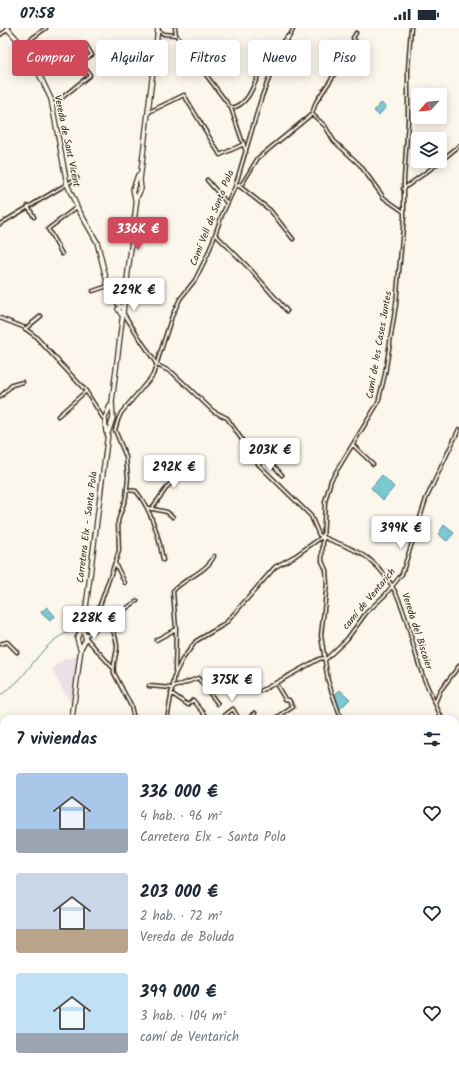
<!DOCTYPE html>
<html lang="es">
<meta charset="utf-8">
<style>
body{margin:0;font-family:Kalam,sans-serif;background:#f6f6f7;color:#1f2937;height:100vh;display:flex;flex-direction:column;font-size:15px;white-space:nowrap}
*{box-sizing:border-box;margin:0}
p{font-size:13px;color:#747a83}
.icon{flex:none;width:22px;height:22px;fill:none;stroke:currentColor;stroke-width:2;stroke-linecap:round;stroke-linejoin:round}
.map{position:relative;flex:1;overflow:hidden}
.sheet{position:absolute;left:0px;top:687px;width:459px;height:356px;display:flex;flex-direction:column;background:#fff;border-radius:12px 12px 0 0;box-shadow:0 2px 10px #0003}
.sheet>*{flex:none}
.hud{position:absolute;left:12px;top:12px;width:435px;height:36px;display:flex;gap:8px}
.needle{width:26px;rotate:243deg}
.tools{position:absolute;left:411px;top:60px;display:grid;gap:8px}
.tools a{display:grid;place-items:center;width:36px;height:36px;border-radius:4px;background:#fff;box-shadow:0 2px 10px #0003;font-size:20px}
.price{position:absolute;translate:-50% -34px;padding:0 9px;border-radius:4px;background:#fff;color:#222;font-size:13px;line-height:26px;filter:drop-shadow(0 1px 2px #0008)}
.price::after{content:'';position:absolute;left:50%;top:24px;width:12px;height:9px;margin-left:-6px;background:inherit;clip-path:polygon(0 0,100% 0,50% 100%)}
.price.selected{background:#d1495b;color:#fff}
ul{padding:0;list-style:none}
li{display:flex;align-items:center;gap:12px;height:100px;padding:0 16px}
li span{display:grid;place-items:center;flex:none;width:112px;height:80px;border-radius:4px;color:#555}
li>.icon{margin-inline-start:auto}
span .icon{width:48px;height:48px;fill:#fffc;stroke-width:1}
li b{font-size:17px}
h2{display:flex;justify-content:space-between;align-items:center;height:48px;padding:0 16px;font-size:17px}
.chip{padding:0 14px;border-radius:4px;background:#fff;box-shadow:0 2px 10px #0003;font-size:14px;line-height:36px}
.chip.selected{background:#d1495b;color:#fff}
.status{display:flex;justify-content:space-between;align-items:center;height:28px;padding:0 20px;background:#fff;direction:ltr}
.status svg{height:11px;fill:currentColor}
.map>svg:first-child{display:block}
</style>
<div class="status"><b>07:58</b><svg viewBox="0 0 49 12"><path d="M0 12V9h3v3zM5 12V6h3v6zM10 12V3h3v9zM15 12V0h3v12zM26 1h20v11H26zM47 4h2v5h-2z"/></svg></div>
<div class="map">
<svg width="459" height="1043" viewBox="0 0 459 1043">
<rect width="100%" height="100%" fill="#fbf7ec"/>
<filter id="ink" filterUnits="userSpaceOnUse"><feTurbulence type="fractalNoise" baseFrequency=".025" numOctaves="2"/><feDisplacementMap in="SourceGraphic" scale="8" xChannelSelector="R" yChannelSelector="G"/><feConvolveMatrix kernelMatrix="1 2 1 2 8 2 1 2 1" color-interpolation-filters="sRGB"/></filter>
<g filter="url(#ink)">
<path fill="#eae1e8" d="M160,6L173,7L159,22L158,21Z
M77,628L71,676L52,642L63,632Z
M190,1039H208L204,1043H190Z"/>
<path fill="#bed88f" stroke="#7c8156" d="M4,869V898L2,899L0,871Z
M115,1039H187V1043H123Z"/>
<path fill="#79c9d5" stroke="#60898c" d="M381,75L386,79L379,87L374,83Z
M382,447L394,459L383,472L371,460Z
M444,497L454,505L447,513L438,506Z
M47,579L55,588L50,593L42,586L41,584Z
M340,662L350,671L339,682L334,667Z"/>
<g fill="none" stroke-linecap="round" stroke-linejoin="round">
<path stroke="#60898c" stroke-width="1" d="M86,603C93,595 95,582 100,572
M0,668C6,663 13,658 19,652C35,635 52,602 79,603"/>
<defs>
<path id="street" d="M175,0L176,7
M159,3L164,6L176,7L231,80L246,124
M0,7L7,2
M23,17L46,0
M53,77L90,47L81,34L92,27L86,17
M231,80C251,77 255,51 263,36C269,26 280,17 288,8
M149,84L184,67L220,127L244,116
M312,86L325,98L334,113L360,137L384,170L404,184
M207,152L227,175
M239,158L270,182L293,211
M235,159L242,156L258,130L312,86L316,74L356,14L353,10L356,5
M403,161L432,140L459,118
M28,178L34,189
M0,196L77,150
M216,207L250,241L287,283
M62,226L48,201L77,179
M93,263L108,258
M124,286L157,337
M0,290L23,299L35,308L86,363L103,390H105
M25,301L41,288
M157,337L173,345L213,383L227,390L260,438L311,488L319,507C335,515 356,520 369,531C404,559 407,601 420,640C426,658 435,674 442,691
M0,369L12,357L23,354
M58,388L85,364
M353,417L373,436
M258,436L267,430L282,447
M127,462L136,463C152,483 159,508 163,532
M148,480L167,484L173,489
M151,481L186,434
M115,535L125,555
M85,608L137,573
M87,611L112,639
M156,612L176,601
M0,616L7,614L17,624
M325,632L347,611L366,585L385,567L402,546L426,471L459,401
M175,643L176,601L173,563C185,550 207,544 214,528
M276,656L285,671L289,672L293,679L276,690
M149,658L172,660L198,650L218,676
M261,663L319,631L324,630
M171,665L188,677L193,672L209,691
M435,675L440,663L459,638
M134,691L131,678L114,645C112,636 117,627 117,618C116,603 106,590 100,577L119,523L118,493L126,469L128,450L126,429L115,402L118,392L121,385L153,347L172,288L180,271L195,252L208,226L222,187L235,159L262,68L277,30L294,0
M167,691L175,646L182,632L196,613L225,596L275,539L295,528L322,509
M220,691L233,681L239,691
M247,691L255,685
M341,691L328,653L321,607L327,556L326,542L322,533L325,474L331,452L378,375L385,346L396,276L404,189V151L408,93V41L411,0
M455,723L459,734
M0,794L4,799
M0,818L4,823
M0,826L4,824
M0,841L4,851
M0,870L4,868
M0,900L4,898
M0,934L2,939
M0,940L4,939
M0,949L4,950
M0,1008L2,1006L1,1003
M0,1021L4,1024
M20,1039L24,1043
M188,1039V1043
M254,1039L258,1043
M339,1039L344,1043
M390,1039V1043
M450,1039L454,1043
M0,1040L4,1035
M328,1043L330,1039"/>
<path id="secondary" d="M7,0L29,25L51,71L67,156L77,179L97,214L108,258L120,279
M135,171L133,161L138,147
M121,286L118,281L122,278
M106,404L105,390L110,378
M80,620L77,610L82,601
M72,691L81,620L86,611L83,603L108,405L113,390L112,374L134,195L137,169L141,161L140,152L158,0
M459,849L456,857L459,871
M455,928L459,922
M26,1039V1043
M29,1043L30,1039
M379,1043L382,1039"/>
<path id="primary" d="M0,1002L4,1003
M106,1039L114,1043"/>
<path id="highway" d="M0,799L4,804
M0,806L4,810
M238,1039L243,1043"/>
</defs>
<use href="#street" stroke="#3b2a1e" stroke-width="5"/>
<use href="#secondary" stroke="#3b2a1e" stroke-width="6"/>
<use href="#primary" stroke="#3b2a1e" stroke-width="7"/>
<use href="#highway" stroke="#3b2a1e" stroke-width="8"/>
<use href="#street" stroke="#fbf7ec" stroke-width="2"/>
<use href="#secondary" stroke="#fbf7ec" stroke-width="3.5"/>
<use href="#primary" stroke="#fbf7ec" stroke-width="4"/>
<use href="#highway" stroke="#fbf7ec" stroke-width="5"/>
</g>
</g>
<g text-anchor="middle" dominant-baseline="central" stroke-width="3" stroke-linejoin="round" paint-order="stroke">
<g font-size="10" fill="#3b2a1e" stroke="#fbf7ec">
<text transform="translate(67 113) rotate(78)">Vereda de Sant Vicent</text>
<text transform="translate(212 190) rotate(-68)">Camí Vell de Santa Pola</text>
<text transform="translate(379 317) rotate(-80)">Camí de les Cases Juntes</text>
<text transform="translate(87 499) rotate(-83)">Carretera Elx - Santa Pola</text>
<text transform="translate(369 571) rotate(-50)">camí de Ventarich</text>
<text transform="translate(417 603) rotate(72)">Vereda del Biscaier</text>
</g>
</g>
</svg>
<div class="tools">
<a><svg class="needle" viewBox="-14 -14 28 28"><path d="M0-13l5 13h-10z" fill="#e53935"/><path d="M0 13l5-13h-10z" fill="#747a83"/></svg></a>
<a><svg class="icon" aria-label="layers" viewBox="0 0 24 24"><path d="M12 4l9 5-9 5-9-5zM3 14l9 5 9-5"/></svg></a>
</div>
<b class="price selected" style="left:138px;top:223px">336K €</b>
<b class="price" style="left:134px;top:284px">229K €</b>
<b class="price" style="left:270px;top:444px">203K €</b>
<b class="price" style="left:174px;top:461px">292K €</b>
<b class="price" style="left:401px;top:522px">399K €</b>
<b class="price" style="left:94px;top:612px">228K €</b>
<b class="price" style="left:232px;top:674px">375K €</b>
<div class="hud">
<a class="chip selected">Comprar</a>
<a class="chip">Alquilar</a>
<a class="chip">Filtros</a>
<a class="chip">Nuevo</a>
<a class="chip">Piso</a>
</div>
<section class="sheet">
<h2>7 viviendas<svg class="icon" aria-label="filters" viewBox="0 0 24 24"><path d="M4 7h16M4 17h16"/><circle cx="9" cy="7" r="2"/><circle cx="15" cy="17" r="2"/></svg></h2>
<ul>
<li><span style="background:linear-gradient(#a9c7e8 70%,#9aa5b1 0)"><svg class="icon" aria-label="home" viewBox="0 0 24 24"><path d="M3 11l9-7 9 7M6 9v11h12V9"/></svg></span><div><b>336 000 €</b><p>4 hab. · 96 m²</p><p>Carretera Elx - Santa Pola</p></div><svg class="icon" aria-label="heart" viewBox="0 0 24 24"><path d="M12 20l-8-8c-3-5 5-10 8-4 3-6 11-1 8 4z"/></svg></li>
<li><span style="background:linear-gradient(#c9d6e8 70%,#b9a48a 0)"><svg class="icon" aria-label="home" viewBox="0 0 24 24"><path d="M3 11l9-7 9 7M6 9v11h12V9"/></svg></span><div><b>203 000 €</b><p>2 hab. · 72 m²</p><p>Vereda de Boluda</p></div><svg class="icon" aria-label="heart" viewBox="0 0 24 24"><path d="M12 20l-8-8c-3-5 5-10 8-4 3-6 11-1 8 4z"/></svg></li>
<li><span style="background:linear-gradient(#bfe0f5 75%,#9aa5b1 0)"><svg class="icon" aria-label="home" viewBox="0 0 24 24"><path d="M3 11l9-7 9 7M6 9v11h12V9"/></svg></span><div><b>399 000 €</b><p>3 hab. · 104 m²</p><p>camí de Ventarich</p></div><svg class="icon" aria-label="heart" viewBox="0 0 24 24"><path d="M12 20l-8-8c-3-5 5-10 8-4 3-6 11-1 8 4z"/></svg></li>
</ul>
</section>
</div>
